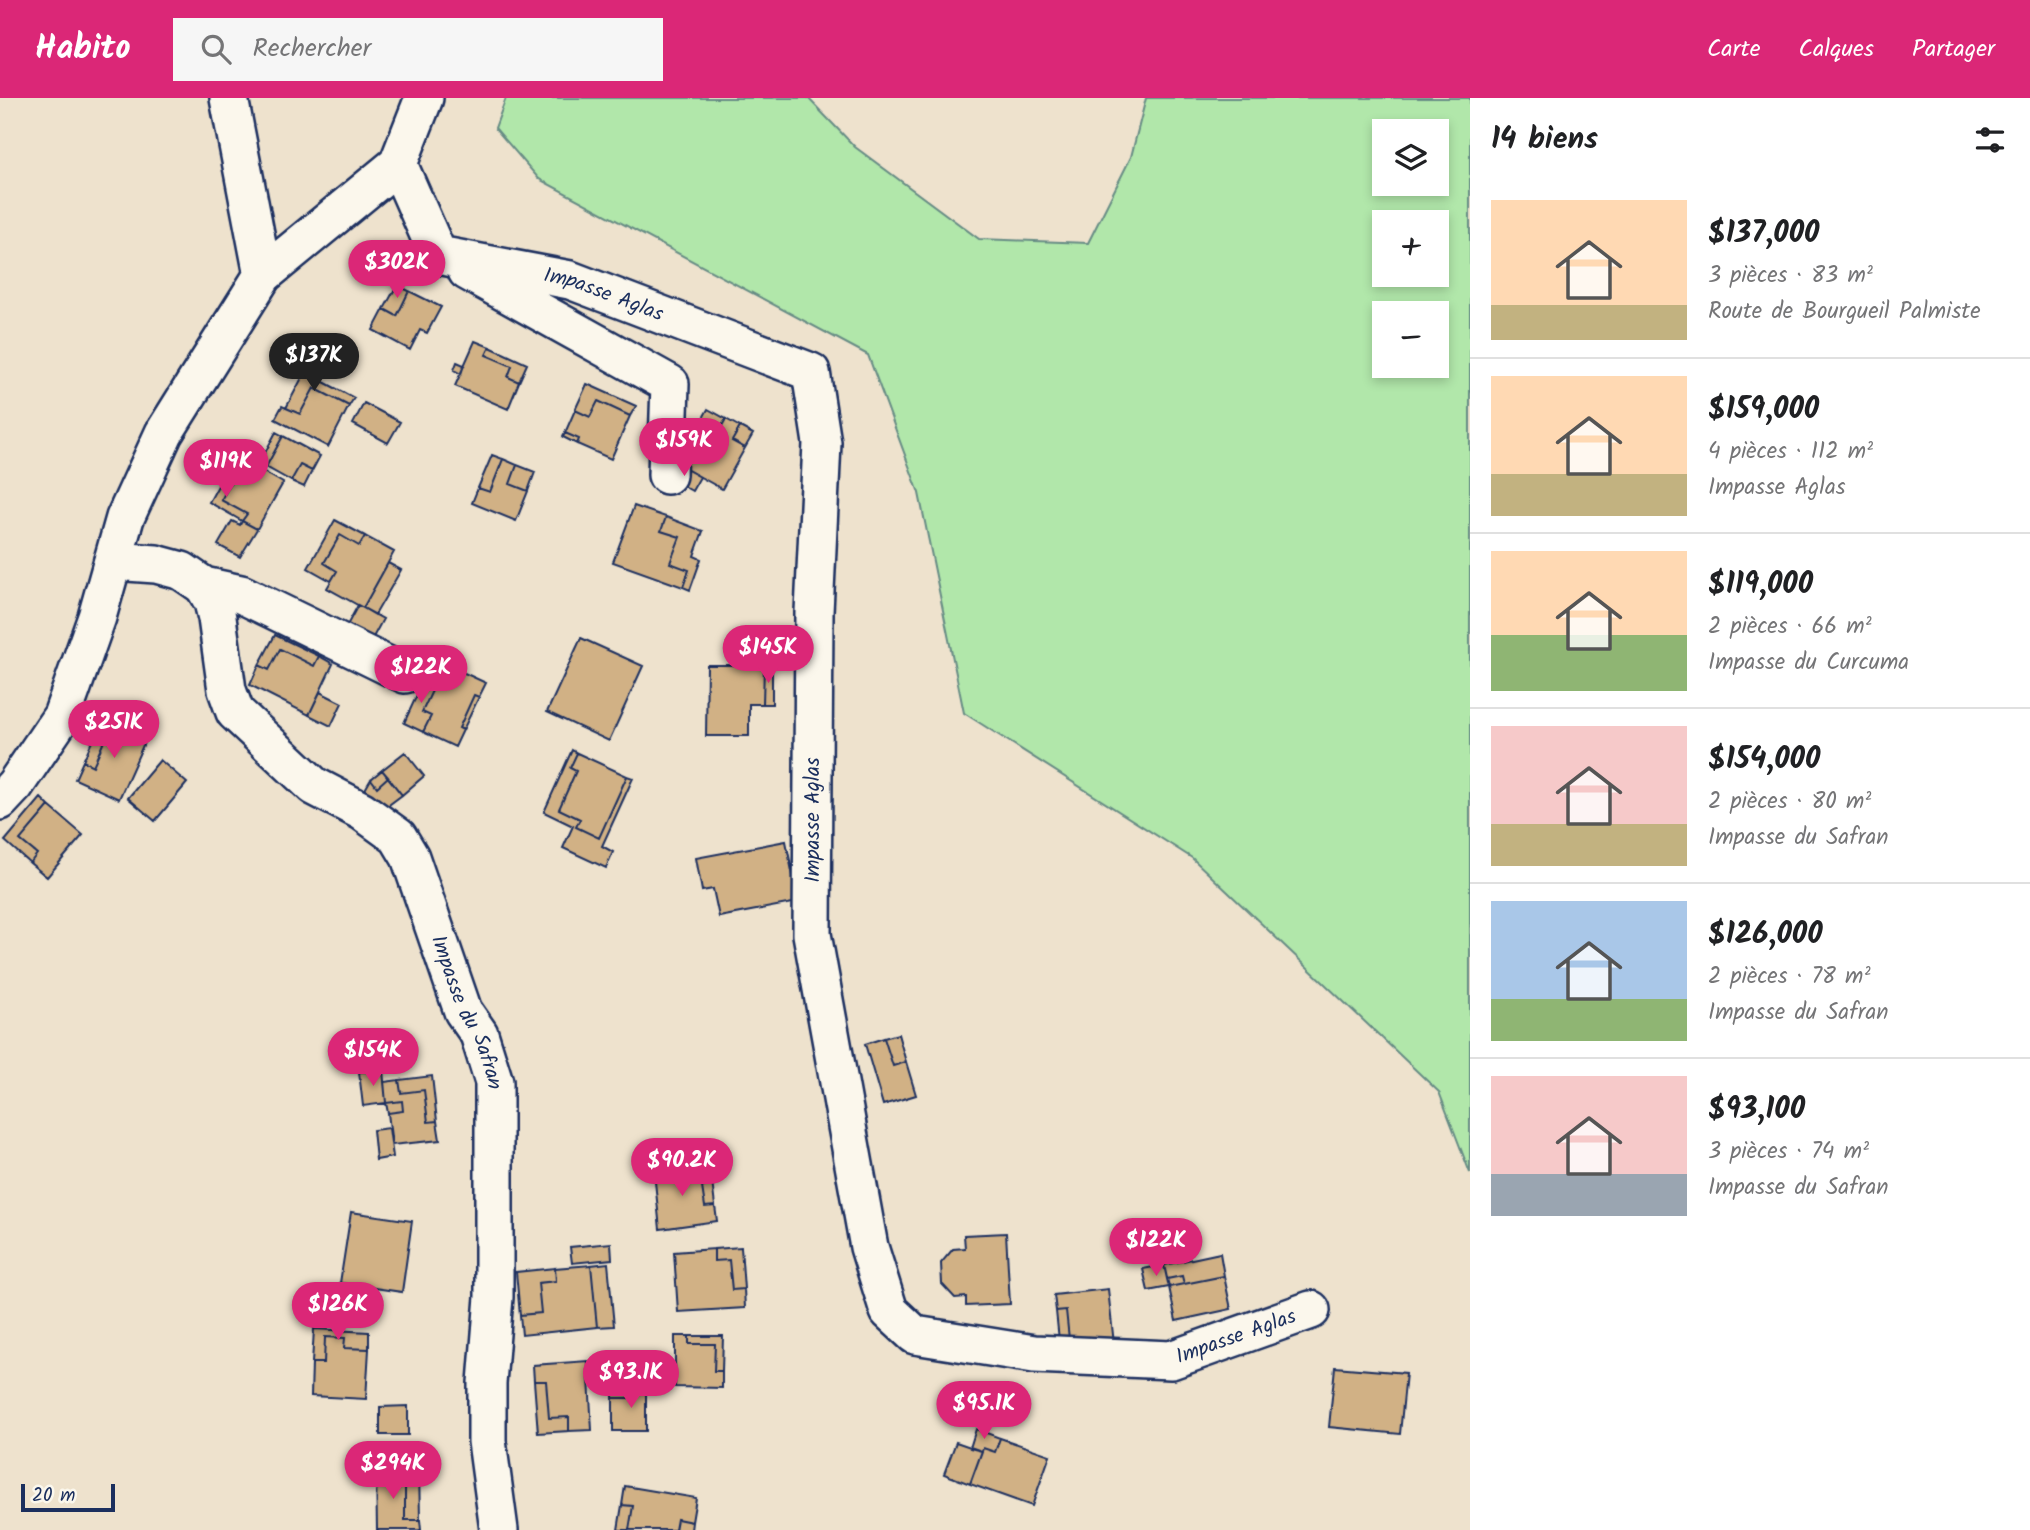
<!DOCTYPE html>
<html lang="fr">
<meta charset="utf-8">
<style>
body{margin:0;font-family:Kalam,sans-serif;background:#f6f6f6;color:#202124;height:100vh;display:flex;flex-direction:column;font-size:26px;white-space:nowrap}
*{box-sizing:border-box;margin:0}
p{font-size:23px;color:#757577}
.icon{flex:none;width:38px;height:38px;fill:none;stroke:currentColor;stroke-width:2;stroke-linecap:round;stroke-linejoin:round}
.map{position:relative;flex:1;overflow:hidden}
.drawer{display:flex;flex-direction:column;background:#fff;width:560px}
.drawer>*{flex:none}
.tools{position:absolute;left:1372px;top:21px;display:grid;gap:14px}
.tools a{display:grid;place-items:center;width:77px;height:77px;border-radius:0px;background:#fff;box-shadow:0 4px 10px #0003;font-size:35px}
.scale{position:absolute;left:21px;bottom:18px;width:94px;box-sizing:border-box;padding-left:7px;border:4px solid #1b2f5e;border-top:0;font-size:19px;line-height:24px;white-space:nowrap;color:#1b2f5e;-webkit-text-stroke:5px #fbf7ec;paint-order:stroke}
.price{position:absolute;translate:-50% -60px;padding:0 16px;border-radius:24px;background:#db2777;color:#fff;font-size:23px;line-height:46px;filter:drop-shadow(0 2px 4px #0008)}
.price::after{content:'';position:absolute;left:50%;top:42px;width:21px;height:16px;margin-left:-10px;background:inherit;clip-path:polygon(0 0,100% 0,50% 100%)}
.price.current{background:#222;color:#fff}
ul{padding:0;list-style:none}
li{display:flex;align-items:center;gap:21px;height:175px;padding:0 21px}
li+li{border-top:2px solid #e0e0e0}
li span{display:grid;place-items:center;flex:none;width:196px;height:140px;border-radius:0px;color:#555}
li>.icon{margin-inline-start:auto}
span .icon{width:84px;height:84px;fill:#fffc;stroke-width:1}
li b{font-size:30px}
h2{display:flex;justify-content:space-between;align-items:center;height:84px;padding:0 21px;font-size:30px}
header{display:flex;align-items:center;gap:42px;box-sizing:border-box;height:98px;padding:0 35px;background:#db2777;color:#fff}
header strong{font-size:33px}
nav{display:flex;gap:38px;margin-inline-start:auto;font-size:24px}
.search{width:490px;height:63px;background:#f6f6f6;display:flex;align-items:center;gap:18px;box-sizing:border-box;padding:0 24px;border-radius:0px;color:#757577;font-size:26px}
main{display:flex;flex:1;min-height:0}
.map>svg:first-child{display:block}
</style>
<header>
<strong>Habito</strong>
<div class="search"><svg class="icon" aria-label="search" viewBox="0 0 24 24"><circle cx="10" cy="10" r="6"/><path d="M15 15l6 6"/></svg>Rechercher</div>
<nav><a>Carte</a><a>Calques</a><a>Partager</a></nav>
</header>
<main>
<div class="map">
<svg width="1470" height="1432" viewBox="0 0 1470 1432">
<rect width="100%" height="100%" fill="#eee2cd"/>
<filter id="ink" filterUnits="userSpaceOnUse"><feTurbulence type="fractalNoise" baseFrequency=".0143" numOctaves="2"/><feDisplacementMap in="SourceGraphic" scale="14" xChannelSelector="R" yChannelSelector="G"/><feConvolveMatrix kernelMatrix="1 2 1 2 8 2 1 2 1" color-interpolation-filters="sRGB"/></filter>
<g filter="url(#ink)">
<path fill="#b1e7aa" stroke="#668b84" stroke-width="2" fill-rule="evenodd" d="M506,0H808L855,49L979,141L1088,145L1131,59L1146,0H1470V1075L1439,994L1192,760L964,615L919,395L868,257L539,81L495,30ZM1384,33H1437V86H1384ZM1384,124H1437V177H1384ZM1384,215H1437V268H1384Z"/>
<path fill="#d1b185" stroke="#1b2f5e" stroke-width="2" d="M397,187L409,193L397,218L384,211Z
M409,193L441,209L427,235L420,232L410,252L373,232L384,211L397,218Z
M475,243L490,249L486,257L512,268L508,279L519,284L508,311L455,288Z
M490,249L527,266L519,284L508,279L512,268L486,257Z
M457,264L464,267L461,276L454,272Z
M305,274L354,300L349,308L314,290L300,316L286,310Z
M587,286L636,308L630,318L598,303L590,319L575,312Z
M314,290L349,308L328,349L275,321L282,308L300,316Z
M598,303L630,318L611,361L577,346L579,341L565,335L575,312L590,319Z
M364,305L400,324L388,345L353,326Z
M708,311L726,321L709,350L692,340Z
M726,321L740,329L732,343L745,350L722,391L677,366L692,340L709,350Z
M740,329L753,336L745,350L732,343Z
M276,334L283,338L266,369L259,366Z
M565,335L579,341L577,346L563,339Z
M283,338L320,358L312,373L300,367L291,383L266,369Z
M492,357L503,361L490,394L478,390Z
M236,358L283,385L257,431L242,423L247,416L221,402L233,380L225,375Z
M503,361L517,367L510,386L528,393L516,423L472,405L478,390L490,394Z
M677,366L700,379L692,393L669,380Z
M300,367L312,373L304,389L291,383Z
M517,367L535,374L528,393L510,386Z
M225,375L233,380L221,402L247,416L242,423L209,404Z
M634,408L666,419L661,433L680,439L670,465L689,472L683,489L613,464Z
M666,419L703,433L694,458L701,461L690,492L683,489L689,472L670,465L680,439L661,433Z
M335,422L365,438L359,448L340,437L324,465L337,473L331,483L308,470Z
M232,423L240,427L242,423L257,431L240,459L218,447Z
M340,437L359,448L365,438L394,454L363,510L327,490L337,473L324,465Z
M388,465L401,472L375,517L363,510Z
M358,507L383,521L370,545L345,531Z
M275,537L319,558L314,568L280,551L269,572L259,567Z
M581,540L643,568L609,643L547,614Z
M280,551L314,568L319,558L333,566L309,617L250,587L259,567L269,572Z
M434,561L486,585L479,599L474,597L459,630L463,632L455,649L423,634L431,618L422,614L438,580L427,575Z
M707,567H764L763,606H749V638H706Z
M764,567H772V606H763Z
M427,575L438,580L422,614L431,618L423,634L404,625Z
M320,594L342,605L331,628L309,617Z
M474,597L479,599L463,632L459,630Z
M104,617L114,621L93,668L83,663Z
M114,621L148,636L119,701L75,681L83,663L93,668Z
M572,652L577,655L570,670L576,673L559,711L580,721L576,729L599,740L627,678L633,680L602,748L613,754L606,770L563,750L573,728L544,714Z
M405,654L424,678L402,697L382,672Z
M577,655L627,678L599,740L576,729L580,721L559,711L576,673L570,670Z
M160,662L187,685L155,723L128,700Z
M382,672L388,679L377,689L371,681Z
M388,679L402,697L386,709L363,695L371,681L377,689Z
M41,700L49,708L20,742L37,756L30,765L5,743Z
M49,708L83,737L47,779L30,765L37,756L20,742Z
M786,743L798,804L719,819L713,791L702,793L696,760Z
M898,936L906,964L893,968L884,940Z
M884,940L893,968L906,964L916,997L883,1007L865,946Z
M383,972L386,1005L363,1008L359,974Z
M432,978L437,1023L428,1024L424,992L401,995L399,982Z
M399,982L401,995L424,992L428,1024L437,1023L440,1042L392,1047L388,1015L403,1013L402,1003L386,1005L384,984Z
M402,1003L403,1013L388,1015L386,1005Z
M389,1030L393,1059L376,1062L373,1032Z
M710,1067L715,1108L705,1109L702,1089L707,1088L704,1068Z
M704,1068L707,1088L702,1089L705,1109L715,1108L717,1123L660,1131L654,1074Z
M351,1114L412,1123L402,1194L340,1185Z
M1006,1135L1010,1206L966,1208V1199L955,1200L942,1186L941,1165L953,1151L965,1150L964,1137Z
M611,1145L612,1161L572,1165L570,1149Z
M741,1149L744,1191L732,1192L729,1162L714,1163V1151Z
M714,1151V1163L729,1162L732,1192L744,1191L745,1210L678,1214L674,1154Z
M1220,1155L1224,1178L1184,1186L1182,1178L1167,1181L1164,1167Z
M608,1165L614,1228L597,1229L591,1167Z
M591,1167L597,1229L522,1237L520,1217L541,1215L538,1185L556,1183L555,1170Z
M1164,1167L1169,1189L1148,1193L1143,1171Z
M555,1170L556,1183L538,1185L541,1215L520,1217L516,1174Z
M1182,1178L1184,1186L1169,1189L1167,1181Z
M1224,1178L1231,1211L1176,1223L1169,1189Z
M1108,1191L1114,1246L1096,1248L1094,1239L1069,1241L1066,1212L1056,1213L1054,1197Z
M1066,1212L1069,1241L1094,1239L1096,1248L1060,1252L1056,1213Z
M314,1231L369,1234V1251L344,1250L345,1240L325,1239L324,1265H312Z
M675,1238H689V1246H715L714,1273H722V1290L675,1289Z
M689,1238H723L722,1273H714L715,1246H689Z
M325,1239L345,1240L344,1250L369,1251L366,1301L311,1298L312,1265H324Z
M588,1263L592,1332L569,1333V1319L549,1320L546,1283H534L533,1267Z
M1335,1269L1406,1275L1400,1336L1329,1329Z
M534,1283H546L549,1320L569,1319V1333L538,1335Z
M613,1286H629V1300H613Z
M629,1286H646V1333H613V1300H629Z
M408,1308V1337H380V1309Z
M976,1331L1000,1340L995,1354L983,1350L982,1353L970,1350Z
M1000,1340L1050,1357L1032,1408L970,1386L983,1350L995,1354Z
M956,1344L982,1353L970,1386L944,1376Z
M405,1370H419L420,1422H405Z
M405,1370V1422H420L421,1432H377L376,1371Z
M625,1388L696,1400L692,1424L677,1421L675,1432H629L633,1408L622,1407Z
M622,1407L633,1408L629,1432H618Z
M677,1421L692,1424L691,1432H675Z"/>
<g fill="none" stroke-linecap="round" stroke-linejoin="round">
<defs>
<g id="minor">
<path d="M229,0L263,177"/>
<path id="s1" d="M398,66L438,157L570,182L811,274L822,345L814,514L812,836L869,1149L889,1213L915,1237L1034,1256L1171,1262L1311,1212"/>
<path d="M467,173L670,286L667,377"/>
<path d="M113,463L156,466L182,473L204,488L241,496L405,576"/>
<path id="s2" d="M204,488L213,504L217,520L227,592L235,614L314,688L362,713L398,739L410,759L463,913L479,936L494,984V1199L487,1285V1343L499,1432"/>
<path d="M0,703L15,687L62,618L97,519L125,420L164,335L263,177L398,66L424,0"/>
</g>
</defs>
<use href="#minor" stroke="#1b2f5e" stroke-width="42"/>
<use href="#minor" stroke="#fbf7ec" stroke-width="37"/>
</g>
</g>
<g text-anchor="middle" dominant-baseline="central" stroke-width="5" stroke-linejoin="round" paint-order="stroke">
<g font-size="21" fill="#1b2f5e" stroke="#fbf7ec">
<text stroke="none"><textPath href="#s1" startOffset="270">Impasse Aglas</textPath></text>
<text transform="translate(813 722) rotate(-90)">Impasse Aglas</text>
<text stroke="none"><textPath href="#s2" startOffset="527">Impasse du Safran</textPath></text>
<text stroke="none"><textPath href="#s1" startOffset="1802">Impasse Aglas</textPath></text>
</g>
</g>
</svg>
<div class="tools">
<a><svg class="icon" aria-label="layers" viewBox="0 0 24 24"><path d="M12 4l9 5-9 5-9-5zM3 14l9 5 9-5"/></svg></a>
<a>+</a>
<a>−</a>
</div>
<div class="scale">20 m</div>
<b class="price" style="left:397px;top:202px">$302K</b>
<b class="price current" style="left:314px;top:295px">$137K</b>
<b class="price" style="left:684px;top:380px">$159K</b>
<b class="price" style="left:226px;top:401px">$119K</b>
<b class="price" style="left:768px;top:587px">$145K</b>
<b class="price" style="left:421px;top:607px">$122K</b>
<b class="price" style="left:114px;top:662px">$251K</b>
<b class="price" style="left:373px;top:990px">$154K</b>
<b class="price" style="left:682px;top:1100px">$90.2K</b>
<b class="price" style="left:1156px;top:1180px">$122K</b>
<b class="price" style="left:338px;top:1244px">$126K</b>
<b class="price" style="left:631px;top:1312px">$93.1K</b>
<b class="price" style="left:984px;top:1343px">$95.1K</b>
<b class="price" style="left:393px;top:1403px">$294K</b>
</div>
<section class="drawer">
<h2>14 biens<svg class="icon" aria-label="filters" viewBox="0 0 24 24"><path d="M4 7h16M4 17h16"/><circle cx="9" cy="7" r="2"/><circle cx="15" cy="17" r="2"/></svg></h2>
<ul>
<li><span style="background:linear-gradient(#ffd9b3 75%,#c2b280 0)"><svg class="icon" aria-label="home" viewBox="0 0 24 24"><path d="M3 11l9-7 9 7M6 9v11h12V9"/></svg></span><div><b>$137,000</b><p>3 pièces · 83 m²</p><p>Route de Bourgueil Palmiste</p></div></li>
<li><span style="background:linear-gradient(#ffd9b3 70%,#c2b280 0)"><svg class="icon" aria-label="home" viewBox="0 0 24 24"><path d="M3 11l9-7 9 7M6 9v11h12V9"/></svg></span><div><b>$159,000</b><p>4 pièces · 112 m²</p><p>Impasse Aglas</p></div></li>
<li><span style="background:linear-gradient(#ffd9b3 60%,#8fb573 0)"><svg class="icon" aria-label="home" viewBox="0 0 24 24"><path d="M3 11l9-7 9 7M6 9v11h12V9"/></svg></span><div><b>$119,000</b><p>2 pièces · 66 m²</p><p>Impasse du Curcuma</p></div></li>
<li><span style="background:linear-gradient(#f6c9c9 70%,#c2b280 0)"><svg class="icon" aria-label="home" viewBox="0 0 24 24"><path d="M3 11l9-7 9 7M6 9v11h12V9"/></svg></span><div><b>$154,000</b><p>2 pièces · 80 m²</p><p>Impasse du Safran</p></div></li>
<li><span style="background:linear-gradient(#a9c7e8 70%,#8fb573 0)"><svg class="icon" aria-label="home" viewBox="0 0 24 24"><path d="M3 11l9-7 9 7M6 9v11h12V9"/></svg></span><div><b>$126,000</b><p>2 pièces · 78 m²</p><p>Impasse du Safran</p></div></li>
<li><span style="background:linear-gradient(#f6c9c9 70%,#9aa5b1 0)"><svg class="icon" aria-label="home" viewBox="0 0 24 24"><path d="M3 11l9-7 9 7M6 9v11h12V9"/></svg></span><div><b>$93,100</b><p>3 pièces · 74 m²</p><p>Impasse du Safran</p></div></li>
</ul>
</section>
</main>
